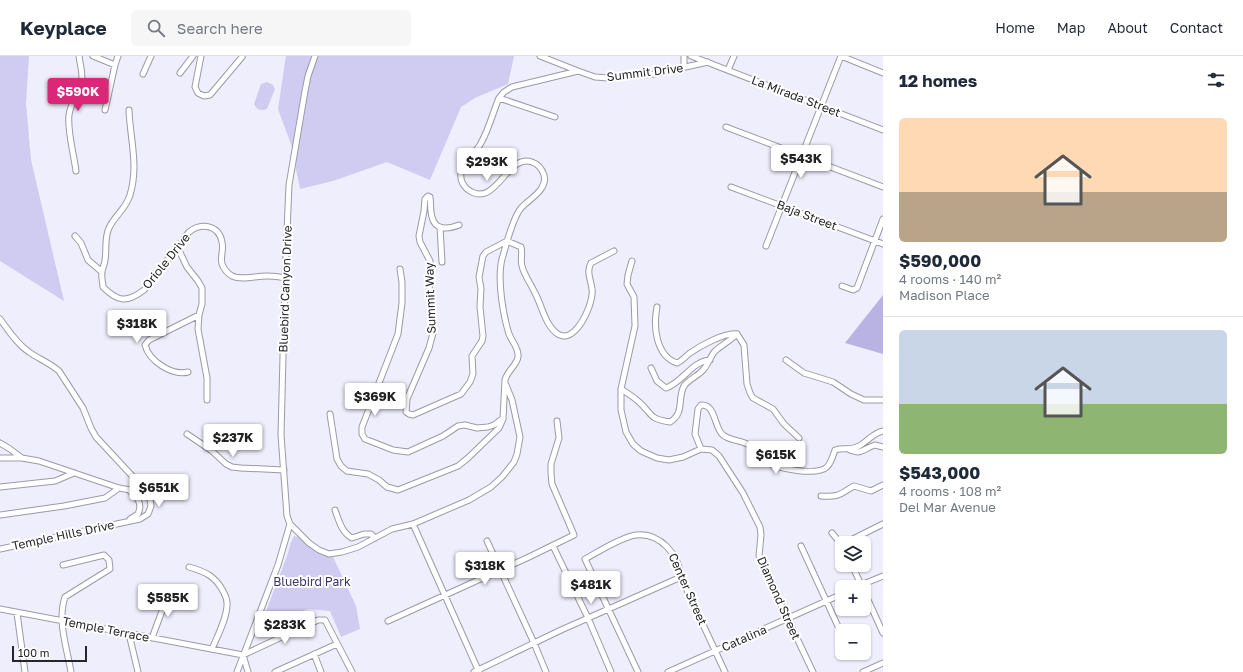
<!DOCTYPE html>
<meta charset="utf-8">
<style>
body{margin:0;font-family:"Golos Text",sans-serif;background:#f6f6f7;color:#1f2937;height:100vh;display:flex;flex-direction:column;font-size:15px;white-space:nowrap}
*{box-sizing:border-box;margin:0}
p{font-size:13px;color:#747a83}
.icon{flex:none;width:22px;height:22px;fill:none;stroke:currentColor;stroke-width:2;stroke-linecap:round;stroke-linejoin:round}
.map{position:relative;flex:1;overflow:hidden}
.sheet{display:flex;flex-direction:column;background:#fff;width:360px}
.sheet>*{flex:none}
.fabs{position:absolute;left:835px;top:480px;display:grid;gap:8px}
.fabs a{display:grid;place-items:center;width:36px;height:36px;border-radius:6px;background:#fff;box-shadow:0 1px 3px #0004;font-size:20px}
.scale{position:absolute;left:12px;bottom:10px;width:75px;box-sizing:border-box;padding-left:4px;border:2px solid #25252a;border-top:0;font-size:11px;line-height:14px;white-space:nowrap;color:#25252a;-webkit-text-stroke:3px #fff;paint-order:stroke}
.price{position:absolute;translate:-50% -34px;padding:0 9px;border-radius:4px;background:#fff;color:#222;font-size:13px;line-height:26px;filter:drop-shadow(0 1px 2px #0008)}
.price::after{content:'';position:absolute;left:50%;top:24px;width:12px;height:9px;margin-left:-6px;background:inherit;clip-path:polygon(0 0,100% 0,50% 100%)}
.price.current{background:#db2777;color:#fff}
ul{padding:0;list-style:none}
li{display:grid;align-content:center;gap:8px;height:212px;padding:0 16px}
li+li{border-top:1px solid #e0e1e3}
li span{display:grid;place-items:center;height:124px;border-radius:6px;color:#555}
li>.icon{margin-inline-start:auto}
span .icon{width:72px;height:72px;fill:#fffc;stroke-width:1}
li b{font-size:17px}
h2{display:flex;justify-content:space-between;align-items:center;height:48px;padding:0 16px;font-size:17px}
header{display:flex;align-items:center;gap:24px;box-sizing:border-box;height:56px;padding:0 20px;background:#fff;border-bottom:1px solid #e0e1e3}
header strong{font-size:19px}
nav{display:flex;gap:22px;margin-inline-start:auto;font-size:14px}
.search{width:280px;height:36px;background:#f6f6f7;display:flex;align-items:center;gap:10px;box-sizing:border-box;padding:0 14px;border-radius:6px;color:#747a83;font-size:15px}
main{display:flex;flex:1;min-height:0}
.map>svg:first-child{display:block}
</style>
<header>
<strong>Keyplace</strong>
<div class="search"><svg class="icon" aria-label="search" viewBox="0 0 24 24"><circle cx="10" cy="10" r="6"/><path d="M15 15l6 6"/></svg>Search here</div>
<nav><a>Home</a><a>Map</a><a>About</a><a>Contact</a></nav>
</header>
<main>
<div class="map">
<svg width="883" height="616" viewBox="0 0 883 616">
<rect width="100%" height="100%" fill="#efeefc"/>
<path fill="#cfcbf1" d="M0,0H29L26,47L31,104L64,245L0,205Z
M286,0H514L508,28L475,42L461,51L430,124L387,106L333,125L300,133L291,88L278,53Z
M267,26L273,29L275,33L267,53C260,55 257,54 254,48L261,28Z
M294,480L299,481L321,498L333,501L356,550L360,573L341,581L330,555L308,553L280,564L265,558L287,500L291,486Z"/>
<path fill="#b8b3e2" d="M883,239V298L845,287Z"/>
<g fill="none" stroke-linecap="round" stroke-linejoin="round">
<defs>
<path id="minor" d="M93,0L115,9
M201,0L195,31L198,37L204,40L210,39L242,1
M315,0L308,20L305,35L289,129L285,222L281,379L287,460L290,468L309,487L319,494L329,498L342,496L358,491L392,473L413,468L469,444L491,431L502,421L514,406L517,398L520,381L512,344L506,329
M540,0L578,15
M691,0L883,74
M841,0L883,17
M684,11V0
M728,14L734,0
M180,17L193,0
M143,18L151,0
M499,42L555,61
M105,54L115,9L118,0
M129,54C130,83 139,109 130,139C126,153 115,159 109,172C104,183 107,193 105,204C105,208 102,212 102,216C101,221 103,227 103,231C118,246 127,247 144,234L189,176C201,166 219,169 222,186C224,194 220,201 222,208C224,213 227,217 232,220C243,225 257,219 269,220C274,220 280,221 285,222
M726,71L883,131
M76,115C74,99 67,74 69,59C70,48 78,39 81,28C84,18 80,10 79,0
M731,131L883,188
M459,169C449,173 435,175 432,161C430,155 431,147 430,141L428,140L425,143L424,155L419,180L420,186L430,205L429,228L433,277L429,292L407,343L406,356L409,358L413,359L461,338L470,326L473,318L472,300L482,285L483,280L480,251L481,233L479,221L483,200L486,196L507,185L521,191C523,197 520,204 522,210C524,219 531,228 535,237C541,248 543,260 550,270C567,295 583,267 589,251C591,245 593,239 592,233C591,224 586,216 591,207L614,195
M440,171L442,206
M75,180L81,187L88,204L102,216
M177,190L187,211L198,225L202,232V248L199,259L198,273L207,322V344
M766,190L841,0
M632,205L628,219L627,228L634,241L635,270L621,333V354L626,376L633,388L641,395L657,402L669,404L683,401L701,393L712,394L719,400L743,437L760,471L761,479L759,500L766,517L813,616
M400,213L402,226V247L398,278L362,371V378L365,383L393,394L408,396L443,380L458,370L465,369L477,372L488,371L494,369L502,363
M842,230L853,234L857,232L883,163
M657,251C653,271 656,300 677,307C682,305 686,300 690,297C700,290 725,276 737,278
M0,263C9,275 17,288 29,296C39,303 50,307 59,315L83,352L91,372L96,381L135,423L142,436
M737,278L744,289L747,328L750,337L753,342L773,353L784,368L799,382
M786,304L804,317L833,326L851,338L864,344H883
M651,312L657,325L666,332C682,327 692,305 710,304
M188,316C172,320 149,305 145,289L149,284L199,259
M621,333C627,337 634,341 639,346C653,358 648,363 670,366C685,357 677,343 684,330C689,323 698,320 703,314C708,309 710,301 715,295C722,289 731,284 737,278
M330,358L337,403L341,410L347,415L368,418L379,424L387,431L398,434L458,410L468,402L499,372L503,363L505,324C507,315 517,309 518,301C519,292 512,286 509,278C503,259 497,223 502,203C506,190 512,163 521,152C529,143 548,134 544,119C542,113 538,108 532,106C506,97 496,155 467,133C463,129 460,123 461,117C463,105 476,97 481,87C489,73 493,56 499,42L504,36L512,31L578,15L595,21L608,22L654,18L708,6
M187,378L212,395L226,408L232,411L241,412L284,414
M0,387L10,393L22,402
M701,393L695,378L698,353L701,349C716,348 714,372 723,379C730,385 741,384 749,389C756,393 760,402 767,406C777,413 817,420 827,411C831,407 833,400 835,394C844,391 850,395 859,390C868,385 873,377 883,375
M850,394C862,399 863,393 875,389L883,391
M0,402H22L39,405L119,432L142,436L150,443L151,450L148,458L140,463L0,493
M0,431L55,425L74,417
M129,434C137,441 143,447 138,458L130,463
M821,440C840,441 838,439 854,430L871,435L883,429
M335,454C339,465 342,477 352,482L364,478H371L375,482
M0,459L64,450L105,442L119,432
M413,468L479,616
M832,477L842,489
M487,485L534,587L546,616
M845,487L883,468
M553,490L588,562L611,616
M801,490L842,579
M63,509L104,499L109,504L110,513L65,541C57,565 67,592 71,616
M852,509L862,531
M189,511C206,516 215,520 223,535C225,539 227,542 227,547C228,560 217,581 212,593
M856,531L883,520
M864,535L883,577
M0,553L243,599L318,564H325L352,616
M17,557L25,616
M388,565L529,501L574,479L552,428L551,417V408L559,382L557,365
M129,578L138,616
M152,582L169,536
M314,598L321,616
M243,599L248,616
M237,616L278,509L290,468
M275,616L337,588
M474,616L561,574L681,521
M638,616L585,503C598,496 621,481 636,479C660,476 679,499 681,521L725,616
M668,616L842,538
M863,616L883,607"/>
</defs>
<use href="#minor" stroke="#9b9aa7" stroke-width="7"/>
<use href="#minor" stroke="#fff" stroke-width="5"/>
</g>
<g text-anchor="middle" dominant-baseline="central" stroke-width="4" stroke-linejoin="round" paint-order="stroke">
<g font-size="12" fill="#25252a" stroke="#fff">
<text transform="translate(645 16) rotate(-7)">Summit Drive</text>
<text transform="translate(796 40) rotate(21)">La Mirada Street</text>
<text transform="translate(807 159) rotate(21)">Baja Street</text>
<text transform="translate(166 205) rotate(-51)">Oriole Drive</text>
<text transform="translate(285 233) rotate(-88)">Bluebird Canyon Drive</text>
<text transform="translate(430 242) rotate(-92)">Summit Way</text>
<text transform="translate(63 479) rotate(-12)">Temple Hills Drive</text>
<text transform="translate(688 533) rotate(66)">Center Street</text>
<text transform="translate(779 542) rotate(66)">Diamond Street</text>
<text transform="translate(106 573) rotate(11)">Temple Terrace</text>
<text transform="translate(744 582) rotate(-24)">Catalina</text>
</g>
<g font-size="12" fill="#3d316b" stroke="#fff">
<text x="312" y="525">Bluebird Park</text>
</g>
</g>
</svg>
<div class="fabs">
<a><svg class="icon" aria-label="layers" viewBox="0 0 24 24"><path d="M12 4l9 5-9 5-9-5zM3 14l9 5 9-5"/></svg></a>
<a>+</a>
<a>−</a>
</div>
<div class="scale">100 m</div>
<b class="price current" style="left:78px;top:56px">$590K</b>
<b class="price" style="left:801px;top:123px">$543K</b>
<b class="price" style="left:487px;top:126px">$293K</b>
<b class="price" style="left:137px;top:288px">$318K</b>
<b class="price" style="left:375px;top:361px">$369K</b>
<b class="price" style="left:233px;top:402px">$237K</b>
<b class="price" style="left:776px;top:419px">$615K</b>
<b class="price" style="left:159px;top:452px">$651K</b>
<b class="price" style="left:485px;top:530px">$318K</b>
<b class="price" style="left:591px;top:549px">$481K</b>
<b class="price" style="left:168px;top:562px">$585K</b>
<b class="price" style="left:285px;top:589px">$283K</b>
</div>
<section class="sheet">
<h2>12 homes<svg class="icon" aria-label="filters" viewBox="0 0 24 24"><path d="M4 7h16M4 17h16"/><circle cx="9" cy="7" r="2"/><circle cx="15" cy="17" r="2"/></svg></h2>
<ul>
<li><span style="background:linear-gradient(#ffd9b3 60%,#b9a48a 0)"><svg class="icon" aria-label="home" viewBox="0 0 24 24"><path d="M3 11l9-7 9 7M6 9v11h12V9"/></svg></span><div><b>$590,000</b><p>4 rooms · 140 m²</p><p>Madison Place</p></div></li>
<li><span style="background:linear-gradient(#c9d6e8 60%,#8fb573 0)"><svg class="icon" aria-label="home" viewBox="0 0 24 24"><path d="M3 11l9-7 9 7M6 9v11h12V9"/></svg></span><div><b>$543,000</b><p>4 rooms · 108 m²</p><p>Del Mar Avenue</p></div></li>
</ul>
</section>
</main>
